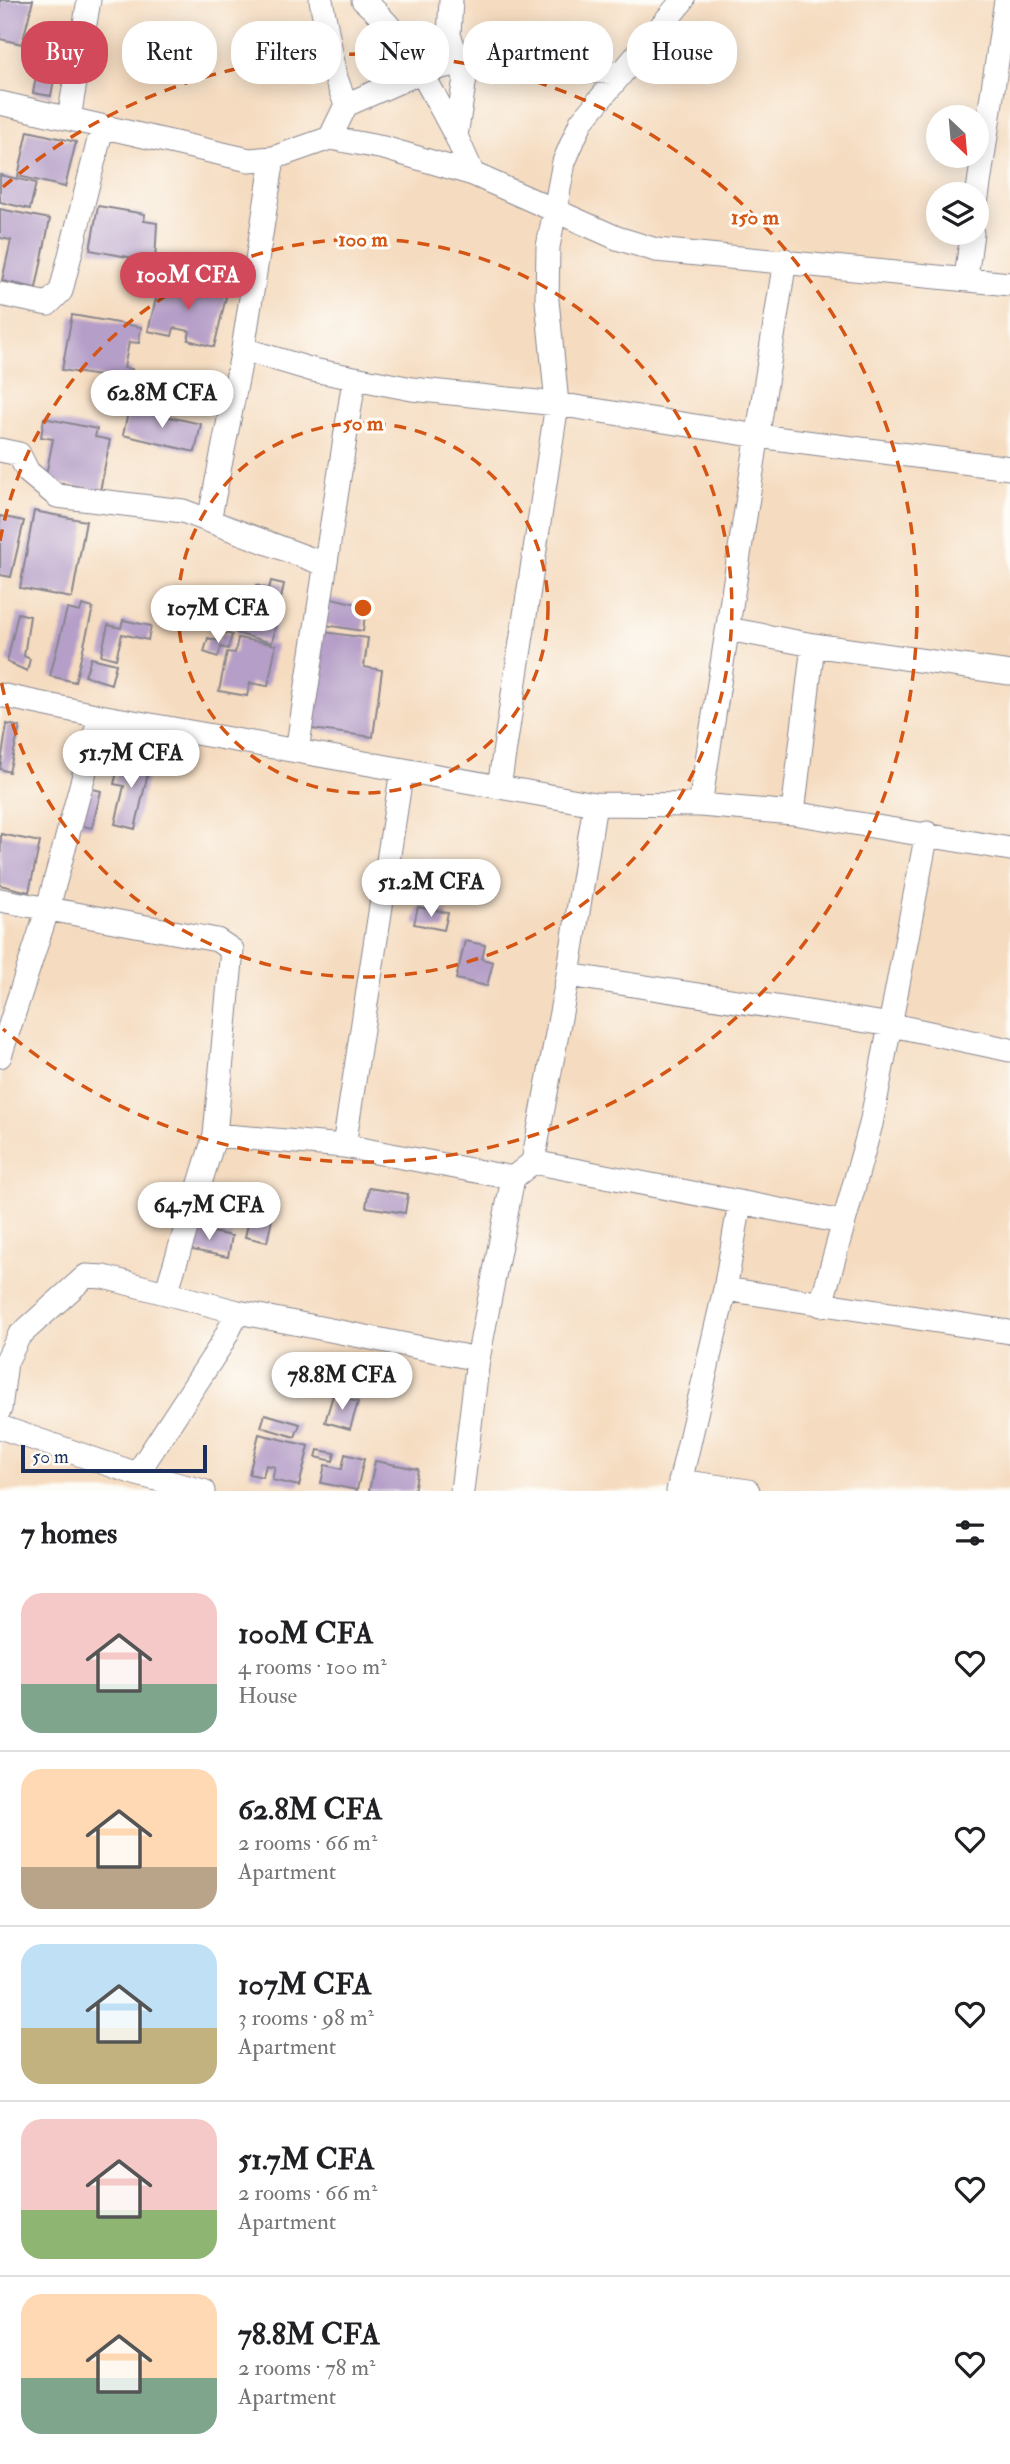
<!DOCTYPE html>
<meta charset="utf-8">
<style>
body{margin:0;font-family:"IM FELL Double Pica",serif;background:#f6f6f6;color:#202124;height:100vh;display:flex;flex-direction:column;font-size:26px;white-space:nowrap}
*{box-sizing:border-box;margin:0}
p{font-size:23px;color:#757577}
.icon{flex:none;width:38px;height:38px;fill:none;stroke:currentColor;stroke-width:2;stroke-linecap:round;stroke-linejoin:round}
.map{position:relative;height:1491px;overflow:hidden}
.side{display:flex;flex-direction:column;background:#fff;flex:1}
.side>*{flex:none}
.hud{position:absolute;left:21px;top:21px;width:970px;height:63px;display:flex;gap:14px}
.needle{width:46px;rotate:154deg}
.tools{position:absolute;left:926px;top:105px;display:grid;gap:14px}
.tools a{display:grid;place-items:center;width:63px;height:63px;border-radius:50%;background:#fff;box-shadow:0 4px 18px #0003;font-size:35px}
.scale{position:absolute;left:21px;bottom:18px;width:186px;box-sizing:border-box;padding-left:7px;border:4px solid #1b2f5e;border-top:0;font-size:19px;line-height:24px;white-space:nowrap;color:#1b2f5e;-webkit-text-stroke:5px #fdfcf7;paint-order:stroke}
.price{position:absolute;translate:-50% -60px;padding:0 16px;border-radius:24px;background:#fff;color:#222;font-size:23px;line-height:46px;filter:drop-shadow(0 2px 4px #0008)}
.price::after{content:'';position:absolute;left:50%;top:42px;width:21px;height:16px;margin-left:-10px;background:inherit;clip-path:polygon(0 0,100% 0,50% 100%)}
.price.current{background:#d1495b;color:#fff}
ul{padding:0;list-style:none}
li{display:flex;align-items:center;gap:21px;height:175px;padding:0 21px}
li+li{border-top:2px solid #e0e0e0}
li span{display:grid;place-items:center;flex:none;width:196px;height:140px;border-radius:21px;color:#555}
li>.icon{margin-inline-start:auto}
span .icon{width:84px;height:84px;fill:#fffc;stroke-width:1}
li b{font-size:30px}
h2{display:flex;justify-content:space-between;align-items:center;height:84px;padding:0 21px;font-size:30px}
.pill{padding:0 24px;border-radius:28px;background:#fff;box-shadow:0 4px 18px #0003;font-size:24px;line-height:63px}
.pill.current{background:#d1495b;color:#fff}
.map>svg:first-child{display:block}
</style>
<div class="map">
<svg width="1010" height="1491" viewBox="0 0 1010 1491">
<rect width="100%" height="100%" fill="#fdfcf7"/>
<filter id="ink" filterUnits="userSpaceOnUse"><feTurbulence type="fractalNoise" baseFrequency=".0143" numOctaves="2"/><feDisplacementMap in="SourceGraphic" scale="14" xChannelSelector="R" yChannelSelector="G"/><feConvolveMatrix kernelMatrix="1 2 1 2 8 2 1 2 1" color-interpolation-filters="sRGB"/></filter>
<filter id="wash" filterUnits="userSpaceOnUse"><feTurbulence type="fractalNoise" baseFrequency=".00686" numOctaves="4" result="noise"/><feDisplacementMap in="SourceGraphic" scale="28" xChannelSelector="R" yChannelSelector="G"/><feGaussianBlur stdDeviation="1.57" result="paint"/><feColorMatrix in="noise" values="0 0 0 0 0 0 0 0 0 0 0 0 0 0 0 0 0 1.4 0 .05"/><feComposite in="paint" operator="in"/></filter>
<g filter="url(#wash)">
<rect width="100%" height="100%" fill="#f5dbbf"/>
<g id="blocks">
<path fill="#b59ec8" d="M0,0H33L22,44L0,39Z
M38,65L56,68L51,96L33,93Z
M28,131L76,142L65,187L18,176Z
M0,175L36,183L30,209L0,202Z
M98,206L145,214L144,221L157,223L155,262L90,250Z
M0,209L50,219L36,288L2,281L11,240L0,238Z
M161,278L184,283L182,291L198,294L199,287L227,293L214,347L188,340L190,331L174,328L172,336L148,331Z
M72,315L141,327L139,343L129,342L124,368L132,369L130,381L62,370Z
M129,408L201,424L195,452L123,435Z
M44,418L97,429L95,437L110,440L100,491L45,480L53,439L41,437Z
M34,511L86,521L72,598L20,588Z
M0,516L24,521L11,577L0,575Z
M271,581L284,584L272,643L236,633L240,618L246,620L256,585L269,589Z
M323,596L366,606L363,631L319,624Z
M82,605L93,608L75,682L50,676L67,609L80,612Z
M18,613L30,616L24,656L30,659L27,671L7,662Z
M123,620L151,626L148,640L122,634L116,659L101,655L108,625L121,628Z
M309,630L368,638L364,667L382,670L373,737L303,728Z
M222,632L232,635L228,649L221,647L218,657L204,652L208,638L219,641Z
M238,638L276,645L268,686L250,683L247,696L219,691L227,652L235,653Z
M91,658L116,664L111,684L85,676Z
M7,724L20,727L9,772L0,769Z
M121,757L150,764L135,829L115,824L124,786L114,784Z
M89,788L101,791L92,828L79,825Z
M1,834L40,842L29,892L0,885Z
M418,907L448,913L444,930L414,924Z
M465,941L485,945L482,959L493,962L487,986L456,979Z
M369,1188L408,1194L405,1213L366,1207Z
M255,1192L277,1197L267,1242L245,1237Z
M191,1228L232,1236L228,1257L187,1249Z
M333,1395L358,1402L350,1429L325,1422Z
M265,1414L300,1424L295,1437L261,1427Z
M259,1434L309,1446L299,1486L272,1480L275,1467L266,1465L263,1477L249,1474Z
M318,1450L335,1453L333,1461L316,1457Z
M345,1454L364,1459L357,1490L321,1483L325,1465L342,1469Z
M375,1461L418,1469L414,1491H369Z"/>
</g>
</g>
<g filter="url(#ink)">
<use href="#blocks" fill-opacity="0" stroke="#88858e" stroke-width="2"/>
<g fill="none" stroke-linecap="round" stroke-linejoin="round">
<defs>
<path id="minor" d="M321,0L336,78L346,105
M363,0C408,38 428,85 456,136
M451,0L449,35L465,78L456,136L473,174
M0,103L249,160L273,158L330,138L384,148L473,174L617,238L656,250L1010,284
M69,118L89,0
M330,138L346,105L421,72L458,63L620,73
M976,204L1006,0
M966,278L972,233
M0,294L48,304L61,291L102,128
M243,349L313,370L412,389L557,404L758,436L1010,468
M0,450L19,454L28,472L57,496L183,511L324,564
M209,521L243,349L273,158
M728,629L813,645L1010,673
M0,695L100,716L595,804L700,805L793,813L1010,849
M297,751L354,380
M499,787L557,404L547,300L548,247L564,162L581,122L683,0
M700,805L785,260
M793,813L813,645
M0,900L217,940L232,950L215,1135L166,1293
M568,975L892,1025L1010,1050
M0,1056L47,911L100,716
M215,1135L344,1146L513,1178
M344,1146L402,770
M533,1162L842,1222
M725,1289L1010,1332
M821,1305L871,1124L927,833
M0,1409L6,1362L19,1336L86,1276L104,1277L238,1312L478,1359
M0,1427L137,1474L203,1491
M137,1474L221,1345L238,1312
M680,1481L748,1491
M462,1491L478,1359L513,1178L533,1162L568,975L595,804
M678,1491L725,1289L740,1203"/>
</defs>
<use href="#minor" stroke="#88858e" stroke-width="25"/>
<use href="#minor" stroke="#fff" stroke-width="23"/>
</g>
</g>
<g fill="none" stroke="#d45514" stroke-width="3.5" stroke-dasharray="12 9">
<circle cx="363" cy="608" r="185"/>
<path d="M0 541A369 369 0 1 1 0 675"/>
<path d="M3 187A554 554 0 1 1 3 1029"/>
</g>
<circle cx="363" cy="608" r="10" fill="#d45514" stroke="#fdfcf7" stroke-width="3.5"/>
<g font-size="21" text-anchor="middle" font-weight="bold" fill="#d45514" stroke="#fdfcf7" stroke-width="6" stroke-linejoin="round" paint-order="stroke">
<text x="755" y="224">150 m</text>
<text x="363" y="246">100 m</text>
<text x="363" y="430">50 m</text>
</g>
</svg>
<div class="tools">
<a><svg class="needle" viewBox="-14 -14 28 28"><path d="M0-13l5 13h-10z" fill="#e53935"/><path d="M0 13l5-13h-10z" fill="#757577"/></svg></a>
<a><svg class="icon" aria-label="layers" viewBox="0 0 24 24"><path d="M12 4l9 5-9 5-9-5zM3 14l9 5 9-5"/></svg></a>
</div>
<div class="scale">50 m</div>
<b class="price current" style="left:188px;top:312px">100M CFA</b>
<b class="price" style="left:162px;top:430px">62.8M CFA</b>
<b class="price" style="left:218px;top:645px">107M CFA</b>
<b class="price" style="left:131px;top:790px">51.7M CFA</b>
<b class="price" style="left:431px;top:919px">51.2M CFA</b>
<b class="price" style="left:209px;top:1242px">64.7M CFA</b>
<b class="price" style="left:342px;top:1412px">78.8M CFA</b>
<div class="hud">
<a class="pill current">Buy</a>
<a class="pill">Rent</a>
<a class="pill">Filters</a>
<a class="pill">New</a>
<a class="pill">Apartment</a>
<a class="pill">House</a>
</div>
</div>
<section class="side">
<h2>7 homes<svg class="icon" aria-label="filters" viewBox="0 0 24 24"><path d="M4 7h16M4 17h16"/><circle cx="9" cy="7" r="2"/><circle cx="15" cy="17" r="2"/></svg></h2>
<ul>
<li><span style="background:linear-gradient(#f6c9c9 65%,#7fa58c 0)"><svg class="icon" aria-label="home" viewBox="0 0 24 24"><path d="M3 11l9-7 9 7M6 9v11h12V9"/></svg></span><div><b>100M CFA</b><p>4 rooms · 100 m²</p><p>House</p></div><svg class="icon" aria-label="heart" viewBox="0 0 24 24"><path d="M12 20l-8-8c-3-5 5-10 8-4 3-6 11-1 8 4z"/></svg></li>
<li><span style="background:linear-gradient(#ffd9b3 70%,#b9a48a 0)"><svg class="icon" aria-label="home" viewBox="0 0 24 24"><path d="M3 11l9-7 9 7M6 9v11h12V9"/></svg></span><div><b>62.8M CFA</b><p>2 rooms · 66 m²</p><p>Apartment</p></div><svg class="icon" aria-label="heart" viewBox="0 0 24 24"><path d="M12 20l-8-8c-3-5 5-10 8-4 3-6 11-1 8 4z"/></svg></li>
<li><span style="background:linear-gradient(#bfe0f5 60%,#c2b280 0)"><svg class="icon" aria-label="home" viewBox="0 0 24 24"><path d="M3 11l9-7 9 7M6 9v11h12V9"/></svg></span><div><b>107M CFA</b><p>3 rooms · 98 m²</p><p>Apartment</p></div><svg class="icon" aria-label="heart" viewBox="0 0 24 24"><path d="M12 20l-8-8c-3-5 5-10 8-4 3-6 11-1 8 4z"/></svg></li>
<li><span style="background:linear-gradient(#f6c9c9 65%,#8fb573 0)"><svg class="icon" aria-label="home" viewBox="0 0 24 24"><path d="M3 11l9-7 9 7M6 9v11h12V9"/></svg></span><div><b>51.7M CFA</b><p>2 rooms · 66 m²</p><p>Apartment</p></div><svg class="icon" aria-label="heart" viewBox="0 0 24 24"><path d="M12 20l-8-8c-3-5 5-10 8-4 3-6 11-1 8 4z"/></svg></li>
<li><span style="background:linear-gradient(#ffd9b3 60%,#7fa58c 0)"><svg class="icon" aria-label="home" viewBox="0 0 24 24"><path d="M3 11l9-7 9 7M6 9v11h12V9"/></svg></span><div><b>78.8M CFA</b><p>2 rooms · 78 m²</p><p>Apartment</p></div><svg class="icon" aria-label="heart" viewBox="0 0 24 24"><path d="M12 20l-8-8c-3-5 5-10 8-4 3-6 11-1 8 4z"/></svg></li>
</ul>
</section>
